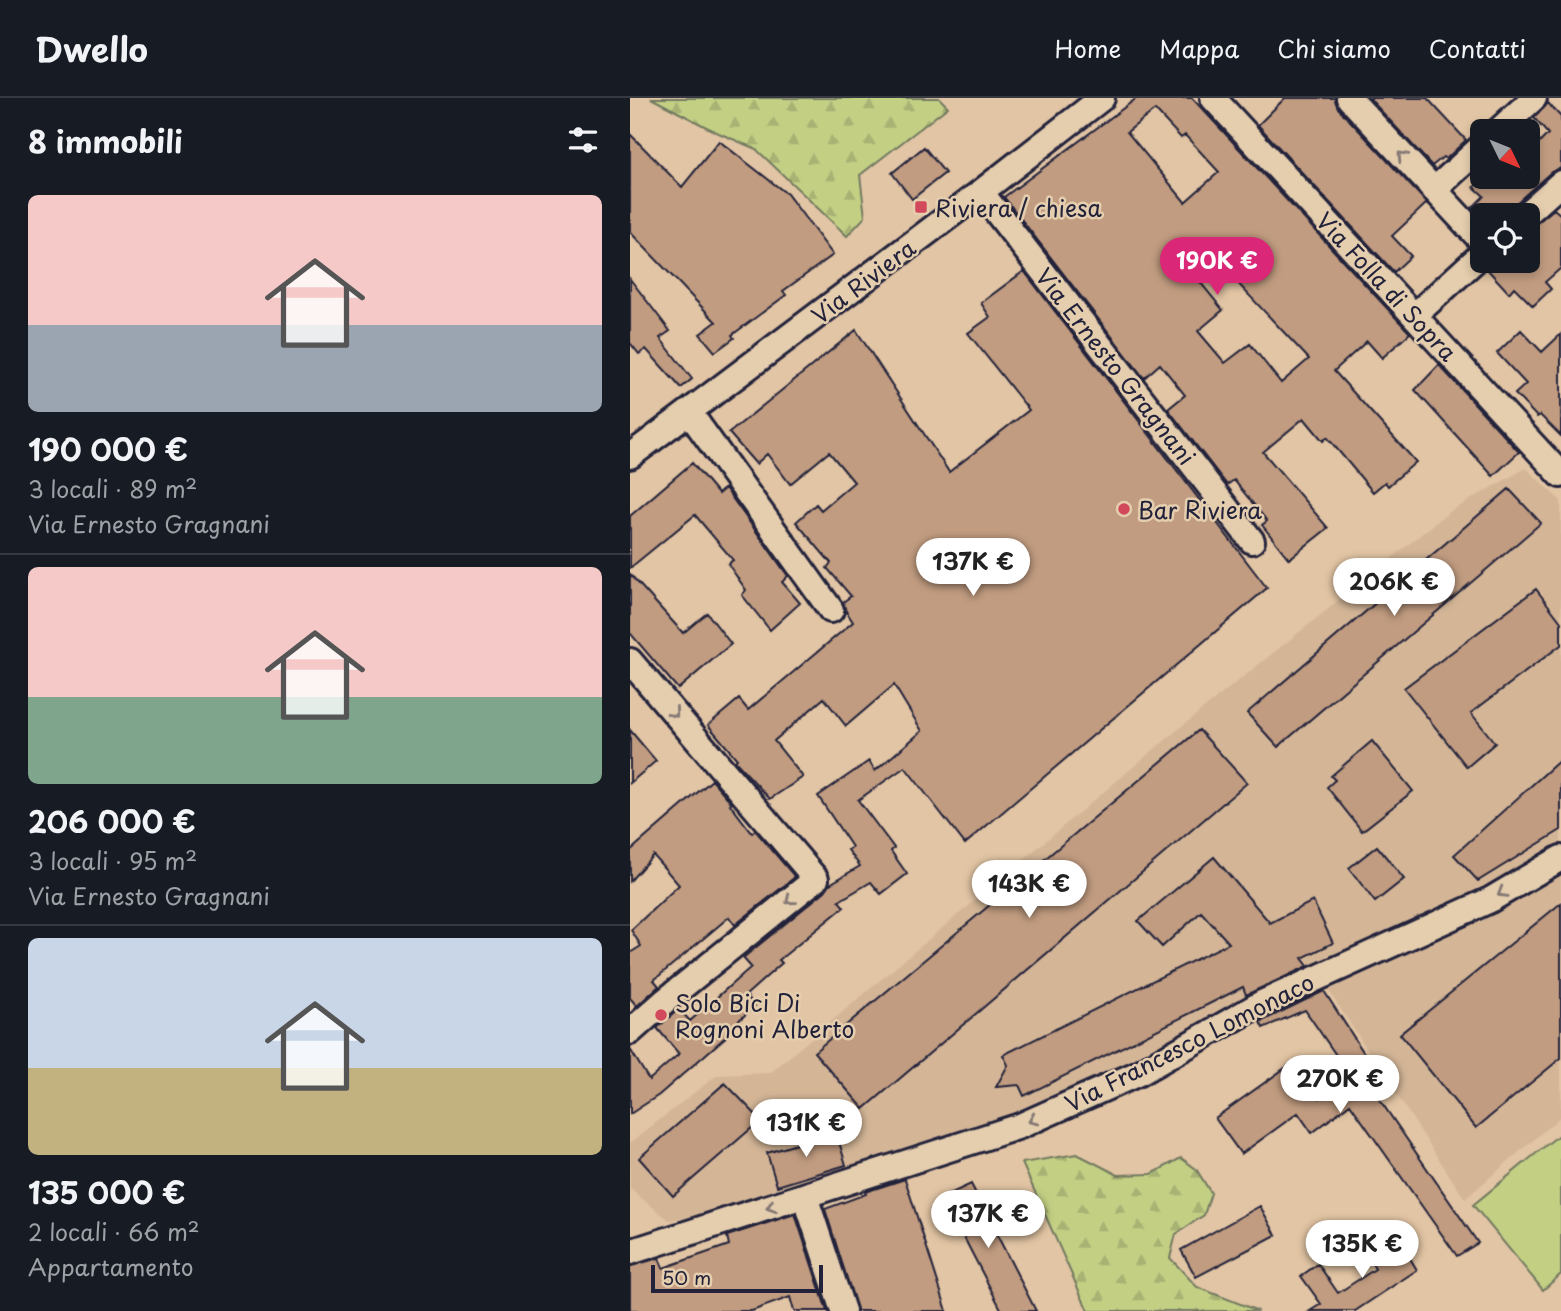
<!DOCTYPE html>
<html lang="it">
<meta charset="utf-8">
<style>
body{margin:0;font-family:"Playpen Sans",sans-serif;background:#20242c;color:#f1f3f6;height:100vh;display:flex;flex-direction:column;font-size:26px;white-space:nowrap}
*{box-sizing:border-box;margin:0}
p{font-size:23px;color:#9ea1a6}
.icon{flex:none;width:38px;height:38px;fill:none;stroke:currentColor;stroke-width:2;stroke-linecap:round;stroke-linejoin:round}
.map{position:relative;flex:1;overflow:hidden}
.panel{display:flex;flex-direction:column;background:#171b24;width:630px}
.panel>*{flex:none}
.needle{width:46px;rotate:133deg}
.fabs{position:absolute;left:840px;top:21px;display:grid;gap:14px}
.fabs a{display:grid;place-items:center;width:70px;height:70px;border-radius:10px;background:#171b24;box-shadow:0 4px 10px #0003;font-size:35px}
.scale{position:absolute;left:21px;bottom:18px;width:172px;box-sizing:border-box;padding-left:7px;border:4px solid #22223b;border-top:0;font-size:19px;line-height:24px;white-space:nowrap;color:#22223b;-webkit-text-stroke:5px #e5ceae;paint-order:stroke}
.price{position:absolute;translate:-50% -60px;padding:0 16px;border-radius:24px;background:#fff;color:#222;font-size:23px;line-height:46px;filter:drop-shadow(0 2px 4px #0008)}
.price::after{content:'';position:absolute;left:50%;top:42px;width:21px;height:16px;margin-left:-10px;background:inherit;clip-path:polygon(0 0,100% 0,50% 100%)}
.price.active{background:#db2777;color:#fff}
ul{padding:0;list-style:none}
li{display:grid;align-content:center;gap:14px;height:371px;padding:0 28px}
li+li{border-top:2px solid #363941}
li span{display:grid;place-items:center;height:217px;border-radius:10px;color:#555}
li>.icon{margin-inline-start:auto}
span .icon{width:126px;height:126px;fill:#fffc;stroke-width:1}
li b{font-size:30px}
h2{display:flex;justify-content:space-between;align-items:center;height:84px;padding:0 28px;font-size:30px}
header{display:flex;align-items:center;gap:42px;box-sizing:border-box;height:98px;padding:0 35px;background:#171b24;border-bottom:2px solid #363941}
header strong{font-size:33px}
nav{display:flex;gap:38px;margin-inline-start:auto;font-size:24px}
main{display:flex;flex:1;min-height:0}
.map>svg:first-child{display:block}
</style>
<header>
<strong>Dwello</strong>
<nav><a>Home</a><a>Mappa</a><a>Chi siamo</a><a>Contatti</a></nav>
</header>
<main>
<section class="panel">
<h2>8 immobili<svg class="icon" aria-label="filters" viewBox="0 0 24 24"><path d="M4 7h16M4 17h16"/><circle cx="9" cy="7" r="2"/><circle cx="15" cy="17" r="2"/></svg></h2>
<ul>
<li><span style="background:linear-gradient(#f6c9c9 60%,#9aa5b1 0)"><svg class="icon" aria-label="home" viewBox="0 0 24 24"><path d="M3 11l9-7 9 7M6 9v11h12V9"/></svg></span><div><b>190 000 €</b><p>3 locali · 89 m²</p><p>Via Ernesto Gragnani</p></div></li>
<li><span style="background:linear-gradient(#f6c9c9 60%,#7fa58c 0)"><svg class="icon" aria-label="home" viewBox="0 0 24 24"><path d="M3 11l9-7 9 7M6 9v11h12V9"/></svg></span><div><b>206 000 €</b><p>3 locali · 95 m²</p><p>Via Ernesto Gragnani</p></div></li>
<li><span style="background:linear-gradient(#c9d6e8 60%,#c2b280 0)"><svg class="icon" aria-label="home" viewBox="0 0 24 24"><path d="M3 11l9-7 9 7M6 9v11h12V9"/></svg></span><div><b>135 000 €</b><p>2 locali · 66 m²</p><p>Appartamento</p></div></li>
</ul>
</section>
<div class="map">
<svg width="931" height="1213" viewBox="0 0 931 1213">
<defs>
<pattern id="forest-firs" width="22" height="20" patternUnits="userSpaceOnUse" patternTransform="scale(1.75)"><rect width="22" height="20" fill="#c3d084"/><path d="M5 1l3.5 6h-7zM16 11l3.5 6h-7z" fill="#a7b273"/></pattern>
</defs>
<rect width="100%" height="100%" fill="#e2c5a4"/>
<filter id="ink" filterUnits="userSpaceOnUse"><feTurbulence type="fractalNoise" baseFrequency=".0143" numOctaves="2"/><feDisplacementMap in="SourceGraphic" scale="14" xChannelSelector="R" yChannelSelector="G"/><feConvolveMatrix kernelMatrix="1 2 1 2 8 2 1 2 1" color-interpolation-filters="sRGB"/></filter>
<g filter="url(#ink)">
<path fill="#d4b697" d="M896,370L931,403V1018L835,1101L691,881L624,919L531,979L373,1048L183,1108L39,1122L0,1091V1045L87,977L140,975L552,628L819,414Z"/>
<path fill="#c3d084" stroke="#727960" stroke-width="2" d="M931,1035V1176L913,1192L843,1107Z"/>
<path fill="url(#forest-firs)" stroke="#727960" stroke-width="2" d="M21,0H309L318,9L230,77L235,119L217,138L126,51L84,33Z
M447,1056L488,1077L522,1076L551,1060L566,1071L581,1095L574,1117L546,1136L540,1160L567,1189L628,1213H458L392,1065Z"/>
<path fill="#c19c80" stroke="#22223b" stroke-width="2" fill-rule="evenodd" d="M507,0H562L780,235L752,260L737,243L704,273L786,364L758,388L755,384L743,394L697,339L693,343L674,320L633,354L698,430L659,461L632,427L637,423L604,382L597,387L538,311L555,297L530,266L514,280L374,99ZM525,12L551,40L555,37L589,74L555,104L497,34ZM572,147L679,261L651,285L620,246L595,265L568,233L593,212L553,163Z
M655,0H705L708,10L797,105L762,138L781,158L764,174L628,27Z
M739,0H797L836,42L816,61L813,59L802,68Z
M918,5L931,19V70L921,74L885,106L880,117H848L842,110L854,98L844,89L855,79H858L866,87L874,79H898V57L918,36L904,20Z
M0,36L52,89L89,43L157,96L203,157L153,193L156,197L102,237L104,240L85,254L70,236L86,224L0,134Z
M294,49L315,75L282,101L262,75Z
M924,111L931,117V170L915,184L921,191L903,208L884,189L879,195L857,171L865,163H898V132Z
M394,173L637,490L335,746L275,669L228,702L264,750L261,753L277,776L251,796L241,784L209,803L214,809L149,862L152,865L116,897L125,908L97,933L99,936L29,997L0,1016V951L19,982L49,956L27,930L49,911L60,923L121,869L113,860L195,793L200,786L230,768L218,752L222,749L188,698L239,663L245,673L292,633L264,587L216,628L194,600L144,643L173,679L140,701L105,663L107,661L78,627L109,601L118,612L223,524L216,513L213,504L221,498L197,470L201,465L166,424L186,406L191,412L224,384L199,354L160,386L137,356L126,366L99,335L226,232L319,374L399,312L338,235L360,219L351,205Z
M0,181L40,233L30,240L62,281L51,290L16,251L9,256L0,245Z
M891,232L912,254L931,236V338L910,317L907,319L885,296L896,286L867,255Z
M809,267L889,354L863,378L785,292Z
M62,365L88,396L95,390L158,478L152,484L170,505L140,532L112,497L116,492L98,466L103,462L65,417L0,470V418Z
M879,391L911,425L648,649L617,615Z
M0,476L53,535L77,515L101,546L48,591L0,535Z
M906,491L931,524V547L841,615L865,645L837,669L774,590Z
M0,632L26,663L0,685Z
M569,632L617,685L234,1011L184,954Z
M742,643L783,693L732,733L697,689L705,682L701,678Z
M931,661V732L848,783L824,757Z
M82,682L102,705L100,706L122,735L125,732L165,779L105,827L99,819L24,882L29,888L7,908L0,900V855L11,848L1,832L49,787L23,757L0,783V753Z
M747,748L774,781L745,804L719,770Z
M584,759L640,825L683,803L703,845L672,860L678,868L616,897L613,889L394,998L389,987L366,989L378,967L373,957L599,845L571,814L532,849L508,823Z
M931,805V960L846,1030L770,936Z
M694,893L741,966L730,973L848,1145L827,1158L720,1006L682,1035L668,1015L611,1056L585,1020L665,963L690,1000L721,979L675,912L633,930L630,924Z
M95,985L131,1022L43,1098L9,1060Z
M206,1034L216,1067L147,1088L137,1055Z
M275,1081L317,1213H227L195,1111L236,1096L235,1094Z
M341,1086L364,1131L406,1213H372L313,1099Z
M630,1108L646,1137L566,1179L551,1152Z
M165,1116L197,1213H164L160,1199L122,1213H0V1168L29,1160L33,1170L99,1147L97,1138Z
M768,1140L787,1172L725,1213H680L691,1206L671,1178L688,1166L708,1195L745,1171L738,1158Z"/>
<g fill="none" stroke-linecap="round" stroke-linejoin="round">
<defs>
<path id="minor" d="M583,0L931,377
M719,0L852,143
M868,33L904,0
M804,92L852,48
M351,94L622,443
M895,117L931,85
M784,218L852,156
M59,314L201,512
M0,358L351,94L472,0
M0,563L186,781L36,902L0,934
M175,1098L213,1213
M0,1154L390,1028L509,975L632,905L860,802L931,760"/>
</defs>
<use href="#minor" stroke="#22223b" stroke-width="30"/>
<use href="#minor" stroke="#e5ceae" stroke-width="24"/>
</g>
<defs><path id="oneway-chevron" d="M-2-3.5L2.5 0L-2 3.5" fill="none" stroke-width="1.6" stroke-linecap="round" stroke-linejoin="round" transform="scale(1.75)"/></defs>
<g stroke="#847874">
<use href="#oneway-chevron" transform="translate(772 58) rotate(-133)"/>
<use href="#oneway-chevron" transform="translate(44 615) rotate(50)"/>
<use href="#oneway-chevron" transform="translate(872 795) rotate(149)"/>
<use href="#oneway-chevron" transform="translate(160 802) rotate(141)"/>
<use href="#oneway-chevron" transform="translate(403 1022) rotate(156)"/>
<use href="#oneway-chevron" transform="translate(141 1109) rotate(162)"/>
</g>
</g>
<g fill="#d1495b" stroke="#e5ceae" stroke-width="2.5">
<rect x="284" y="102" width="14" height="14" rx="3.5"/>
<circle cx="494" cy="411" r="7"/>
<circle cx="31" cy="917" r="7"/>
</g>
<g text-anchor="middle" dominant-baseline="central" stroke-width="5" stroke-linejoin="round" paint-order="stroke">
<g font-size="23" fill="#22223b" stroke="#e5ceae" text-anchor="start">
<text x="305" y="109">Riviera / chiesa</text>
<text x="508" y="411">Bar Riviera</text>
<text x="45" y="904">Solo Bici Di<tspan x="45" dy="26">Rognoni Alberto</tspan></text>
</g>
<g font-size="23" fill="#22223b" stroke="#e5ceae">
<text transform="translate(233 183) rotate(-37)">Via Riviera</text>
<text transform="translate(757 188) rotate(47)">Via Folla di Sopra</text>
<text transform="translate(486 268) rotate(52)">Via Ernesto Gragnani</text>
<text transform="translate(559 944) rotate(-27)">Via Francesco Lomonaco</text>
</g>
</g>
</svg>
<div class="fabs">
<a><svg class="needle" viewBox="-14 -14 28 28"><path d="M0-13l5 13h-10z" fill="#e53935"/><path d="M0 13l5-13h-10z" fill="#9ea1a6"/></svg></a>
<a><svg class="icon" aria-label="locate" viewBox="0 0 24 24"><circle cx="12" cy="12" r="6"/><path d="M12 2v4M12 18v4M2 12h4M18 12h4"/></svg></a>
</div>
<div class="scale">50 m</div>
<b class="price active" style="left:587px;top:199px">190K €</b>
<b class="price" style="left:343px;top:500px">137K €</b>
<b class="price" style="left:764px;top:520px">206K €</b>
<b class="price" style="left:399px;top:822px">143K €</b>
<b class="price" style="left:710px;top:1017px">270K €</b>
<b class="price" style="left:176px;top:1061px">131K €</b>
<b class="price" style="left:358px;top:1152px">137K €</b>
<b class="price" style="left:732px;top:1182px">135K €</b>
</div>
</main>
